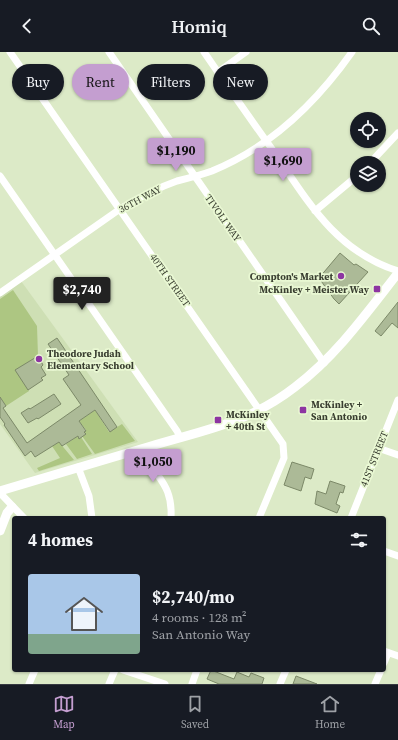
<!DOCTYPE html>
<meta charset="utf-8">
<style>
body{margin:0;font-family:"Source Serif 4",serif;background:#20242c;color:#f1f3f6;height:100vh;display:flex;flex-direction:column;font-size:15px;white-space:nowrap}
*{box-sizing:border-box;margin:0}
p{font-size:13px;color:#9ea1a6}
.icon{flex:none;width:22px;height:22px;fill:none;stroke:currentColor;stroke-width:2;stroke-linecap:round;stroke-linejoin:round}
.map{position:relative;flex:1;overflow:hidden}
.details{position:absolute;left:12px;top:464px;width:374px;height:156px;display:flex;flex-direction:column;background:#171b24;border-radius:4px;box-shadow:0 1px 3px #0004}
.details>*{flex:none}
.top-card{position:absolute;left:12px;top:12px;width:374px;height:36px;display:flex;gap:8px}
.tools{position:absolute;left:350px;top:60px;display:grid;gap:8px}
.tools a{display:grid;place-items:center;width:36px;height:36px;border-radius:50%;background:#171b24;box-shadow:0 1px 3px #0004;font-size:20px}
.price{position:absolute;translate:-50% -34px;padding:0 9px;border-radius:4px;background:#c49ed0;color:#111;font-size:13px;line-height:26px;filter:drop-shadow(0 1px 2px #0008)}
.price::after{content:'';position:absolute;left:50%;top:24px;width:12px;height:9px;margin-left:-6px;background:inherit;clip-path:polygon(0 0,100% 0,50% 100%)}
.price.on{background:#222;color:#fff}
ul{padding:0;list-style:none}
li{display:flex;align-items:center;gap:12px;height:100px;padding:0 16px}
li+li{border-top:1px solid #363941}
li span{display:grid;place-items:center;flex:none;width:112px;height:80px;border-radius:4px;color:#555}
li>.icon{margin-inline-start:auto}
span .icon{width:48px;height:48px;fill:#fffc;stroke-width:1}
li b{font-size:17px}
h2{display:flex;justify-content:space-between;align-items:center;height:48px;padding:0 16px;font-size:17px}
.pill{padding:0 14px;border-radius:18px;background:#171b24;box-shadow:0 1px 3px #0004;font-size:14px;line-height:36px}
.pill.on{background:#c49ed0;color:#111}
header{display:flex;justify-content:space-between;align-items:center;height:52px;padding:0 16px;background:#171b24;font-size:18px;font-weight:600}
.tab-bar{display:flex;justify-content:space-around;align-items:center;height:56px;border-top:1px solid #363941;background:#171b24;font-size:11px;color:#9ea1a6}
.tab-bar a{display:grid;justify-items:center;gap:2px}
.tab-bar .on{color:#c49ed0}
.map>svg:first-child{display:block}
</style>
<header><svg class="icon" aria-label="back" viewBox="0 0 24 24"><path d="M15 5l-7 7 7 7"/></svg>Homiq<svg class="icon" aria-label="search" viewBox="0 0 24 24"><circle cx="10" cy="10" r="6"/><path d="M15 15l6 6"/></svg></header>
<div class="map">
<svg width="398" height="632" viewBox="0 0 398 632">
<rect width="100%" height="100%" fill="#dceac7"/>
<path fill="#cedfb4" d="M21,229L138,390L35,421L0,372V243Z"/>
<path fill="#adc682" d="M13,238L37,274L38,304L16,318L29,339L6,354L0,345V247Z
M95,358L109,380L122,372L135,389L95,402L82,384L86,382L84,380L86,378L79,369Z
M78,384L79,386L81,385L92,402L77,407L66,392Z
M59,390L74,408L39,419L37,416L60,406L52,394Z"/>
<path fill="#acba97" stroke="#7c8968" d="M340,201L354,213L356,212L368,220L339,252L334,247L319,226Z
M398,250V276L392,271L381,284L375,279Z
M57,286L117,375L110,380L95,358L79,369L86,379L84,380L86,382L79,387L78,384L62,394L59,390L35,405L31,399L25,404L4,373L5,372L0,365V345L6,354L3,356L27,391L81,353L63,327L69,323L48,292Z
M38,304L43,313L41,315L46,323L41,326L43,328L28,338L15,318Z
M54,342L61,352L38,367L37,366L28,371L21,361L29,356L30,357Z
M292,410L314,417L311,427L305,425L301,439L284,433Z
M330,429L345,434L343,441L340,440L336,452L340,454L337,461L315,452L317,439L326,442Z
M211,618L234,627L237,620L249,625L251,621L264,626L262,632H219L207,627Z
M296,624L317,632H293Z"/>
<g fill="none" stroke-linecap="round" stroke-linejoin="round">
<path stroke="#fff" stroke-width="7" d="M10,0L283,392L284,406L259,466
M109,0L324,311
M204,0C226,32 249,65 272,97C307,148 335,199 398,219
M218,20L246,0
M370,111L398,81
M0,124L177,379L180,385
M315,159L357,124
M0,241L120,157C138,146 157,136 177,129C189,126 201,123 212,119C271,95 316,51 352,0
M144,396C152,426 173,428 171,466
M378,396L398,403
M78,415L89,444L92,466
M0,441L24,466
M351,466L398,348
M384,499L398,504
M384,599L398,604
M384,611L388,601
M123,618L165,632
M29,632L35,618
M109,632L115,618
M192,632L197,618
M280,632L286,618
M375,632L381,618"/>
<path stroke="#fff" stroke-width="9" d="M0,439C50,424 100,409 151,394C204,378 249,371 295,335C336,304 366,262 398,221
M0,479L7,461L12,455"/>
</g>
<g fill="#8d35a2" stroke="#e9f8d3" stroke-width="1.5">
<circle cx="341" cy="224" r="4"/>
<rect x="373" y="233" width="8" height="8" rx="2"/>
<circle cx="39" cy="307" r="4"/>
<rect x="299" y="354" width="8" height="8" rx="2"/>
<rect x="214" y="364" width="8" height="8" rx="2"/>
</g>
<g text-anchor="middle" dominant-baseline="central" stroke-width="3.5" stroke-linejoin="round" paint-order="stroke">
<g font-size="10" fill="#393e30" stroke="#e9f8d3">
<text transform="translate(140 147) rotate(-28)">36TH WAY</text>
<text transform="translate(223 166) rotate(55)">TIVOLI WAY</text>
<text transform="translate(170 228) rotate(55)">40TH STREET</text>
<text transform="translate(374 407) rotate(-68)">41ST STREET</text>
</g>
<g font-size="10" font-weight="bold" fill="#393e30" stroke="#e9f8d3" text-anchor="start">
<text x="333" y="224" text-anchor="end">Compton's Market</text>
<text x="369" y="237" text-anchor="end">McKinley + Meister Way</text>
<text x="47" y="301">Theodore Judah<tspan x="47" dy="12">Elementary School</tspan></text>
<text x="311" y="352">McKinley +<tspan x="311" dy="12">San Antonio</tspan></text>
<text x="226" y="362">McKinley<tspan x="226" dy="12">+ 40th St</tspan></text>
</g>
</g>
</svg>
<div class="tools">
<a><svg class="icon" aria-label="locate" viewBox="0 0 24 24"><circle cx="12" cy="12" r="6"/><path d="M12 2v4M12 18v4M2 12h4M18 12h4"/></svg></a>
<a><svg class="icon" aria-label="layers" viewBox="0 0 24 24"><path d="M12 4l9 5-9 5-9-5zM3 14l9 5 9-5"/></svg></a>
</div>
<b class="price" style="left:176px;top:120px">$1,190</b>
<b class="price" style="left:283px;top:130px">$1,690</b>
<b class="price on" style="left:82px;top:259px">$2,740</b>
<b class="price" style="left:153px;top:431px">$1,050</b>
<div class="top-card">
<a class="pill">Buy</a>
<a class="pill on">Rent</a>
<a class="pill">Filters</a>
<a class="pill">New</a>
</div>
<section class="details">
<h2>4 homes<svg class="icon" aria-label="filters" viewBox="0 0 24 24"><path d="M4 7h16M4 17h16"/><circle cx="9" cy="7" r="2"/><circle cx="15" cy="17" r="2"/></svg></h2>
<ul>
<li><span style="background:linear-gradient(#a9c7e8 75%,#7fa58c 0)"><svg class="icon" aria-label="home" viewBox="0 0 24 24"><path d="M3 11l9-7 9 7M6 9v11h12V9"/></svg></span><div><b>$2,740/mo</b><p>4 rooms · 128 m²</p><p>San Antonio Way</p></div></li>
</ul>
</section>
</div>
<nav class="tab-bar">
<a class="on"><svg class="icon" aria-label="map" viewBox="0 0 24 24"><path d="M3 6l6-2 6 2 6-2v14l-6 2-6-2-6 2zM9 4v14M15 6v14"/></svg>Map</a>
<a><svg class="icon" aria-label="saved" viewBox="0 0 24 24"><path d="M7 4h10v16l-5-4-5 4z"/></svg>Saved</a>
<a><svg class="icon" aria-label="home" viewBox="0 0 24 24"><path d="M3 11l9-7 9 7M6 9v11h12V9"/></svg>Home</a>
</nav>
